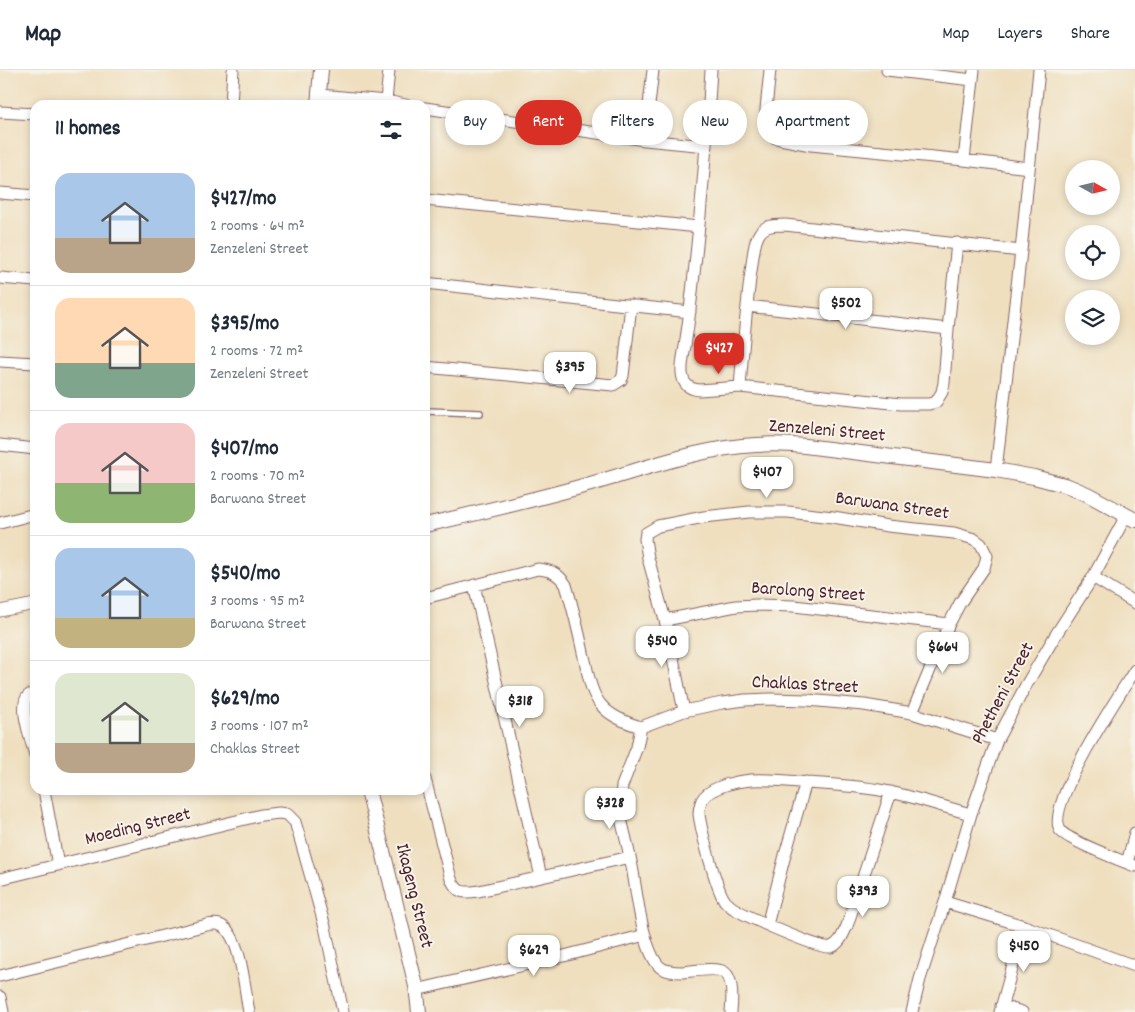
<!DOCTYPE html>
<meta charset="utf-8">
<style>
body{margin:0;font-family:Dekko,sans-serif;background:#f6f6f7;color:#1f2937;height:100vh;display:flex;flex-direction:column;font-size:19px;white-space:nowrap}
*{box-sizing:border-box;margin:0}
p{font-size:16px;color:#747a83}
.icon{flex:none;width:28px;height:28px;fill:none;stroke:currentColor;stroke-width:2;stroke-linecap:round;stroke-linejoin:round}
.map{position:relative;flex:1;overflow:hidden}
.drawer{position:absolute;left:30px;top:30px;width:400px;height:695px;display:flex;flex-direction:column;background:#fff;border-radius:15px;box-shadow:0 2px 8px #0003}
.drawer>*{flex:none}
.top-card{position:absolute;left:445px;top:30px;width:475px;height:45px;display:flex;gap:10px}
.needle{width:32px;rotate:98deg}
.controls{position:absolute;left:1065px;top:90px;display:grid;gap:10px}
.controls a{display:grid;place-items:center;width:55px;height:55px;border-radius:50%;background:#fff;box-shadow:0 2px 8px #0003;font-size:25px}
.price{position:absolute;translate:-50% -42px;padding:0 11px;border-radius:10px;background:#fff;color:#222;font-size:16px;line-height:32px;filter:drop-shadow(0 1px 2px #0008)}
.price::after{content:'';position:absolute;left:50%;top:30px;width:15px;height:11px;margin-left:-8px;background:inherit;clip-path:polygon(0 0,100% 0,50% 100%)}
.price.current{background:#d93025;color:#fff}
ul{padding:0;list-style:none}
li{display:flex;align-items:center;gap:15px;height:125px;padding:0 25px}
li+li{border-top:1px solid #e0e1e3}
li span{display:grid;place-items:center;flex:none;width:140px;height:100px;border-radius:15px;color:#555}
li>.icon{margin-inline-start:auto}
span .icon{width:60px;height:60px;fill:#fffc;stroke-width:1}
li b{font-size:21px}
h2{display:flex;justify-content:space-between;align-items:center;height:60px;padding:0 25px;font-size:21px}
.chip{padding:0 18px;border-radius:22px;background:#fff;box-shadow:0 2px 8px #0003;font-size:18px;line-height:45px}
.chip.current{background:#d93025;color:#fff}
header{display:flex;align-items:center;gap:30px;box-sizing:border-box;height:70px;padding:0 25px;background:#fff;border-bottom:1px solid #e0e1e3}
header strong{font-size:24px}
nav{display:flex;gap:28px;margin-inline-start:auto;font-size:18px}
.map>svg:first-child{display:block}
</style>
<header>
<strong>Map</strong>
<nav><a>Map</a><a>Layers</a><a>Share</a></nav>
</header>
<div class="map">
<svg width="1135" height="942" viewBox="0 0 1135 942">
<rect width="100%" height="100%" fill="#f7f3e8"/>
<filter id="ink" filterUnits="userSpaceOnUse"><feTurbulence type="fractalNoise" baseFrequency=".02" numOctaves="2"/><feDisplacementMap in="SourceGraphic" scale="10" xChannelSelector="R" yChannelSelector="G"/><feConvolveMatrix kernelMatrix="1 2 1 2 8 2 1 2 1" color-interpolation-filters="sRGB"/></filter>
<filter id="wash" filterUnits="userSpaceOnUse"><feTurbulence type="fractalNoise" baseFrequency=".0096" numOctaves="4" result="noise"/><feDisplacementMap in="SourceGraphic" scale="20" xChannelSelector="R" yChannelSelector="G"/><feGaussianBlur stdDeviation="1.12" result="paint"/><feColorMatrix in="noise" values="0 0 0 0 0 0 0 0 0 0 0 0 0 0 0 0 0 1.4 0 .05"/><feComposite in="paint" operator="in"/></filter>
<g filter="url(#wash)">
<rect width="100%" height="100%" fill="#efdfbf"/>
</g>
<g filter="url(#ink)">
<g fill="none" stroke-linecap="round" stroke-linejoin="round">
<defs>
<path id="service" d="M425,341L480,343"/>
<path id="minor" d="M389,0L386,31L406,35
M711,0C707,71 701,142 693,213C691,232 689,250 686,269C685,280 681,292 682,303C683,314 689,319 699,320L740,317L901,334H929L936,332L942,322L944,313L948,259L957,173
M770,0L766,39V53L769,62L774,67L780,69L811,75L964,90L1029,98
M887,0L973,10
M320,25L386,31
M231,35L233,0
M425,38L645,70L706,76
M0,42L35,44
M645,70L653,0
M964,90L974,0
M0,123L35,126
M425,130L699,157
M0,208L35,211
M425,213L690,242
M747,236L948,259
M0,291L35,293
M425,297L613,315L621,310L623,306L631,235
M740,317C743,278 746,239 751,201C753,190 753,176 758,166C763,155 774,155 785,155L1021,181
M0,375L35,379
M996,400L1021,181L1039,0
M0,453L35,444
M1093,507L1135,533
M474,515L541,807
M425,528L538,499C551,500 559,504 566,515C573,538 579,563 584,587C588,602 590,622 601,635C610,646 627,653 641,657
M0,541L35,534
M665,550L736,536L757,535L794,536L949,554
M1135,600C1120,624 1045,735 1060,760C1065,769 1122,791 1135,796
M35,623C32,624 30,624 28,626C18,636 32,672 35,685
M684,641L665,550L648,488L645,469L646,463L658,456L704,447L749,442H788L833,447L888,456L954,463L974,469L981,474L987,486L984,498L960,533L949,554L912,643
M641,657L684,641L722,633L745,630L771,629L807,630L864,635L912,643L997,670
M641,657L637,677L622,716L620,735L622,753C626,769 630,785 633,802C637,825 643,881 660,897C666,902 676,902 682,902C693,901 716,897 724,902C734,908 732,932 731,942
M425,709L451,809C458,824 463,823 479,821L630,787
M44,720L58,795
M891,722L847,856C843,864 840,874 831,877C820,880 746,846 733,838C730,836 727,833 725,831C716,819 701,760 699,744C699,738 701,730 705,726C715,716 737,711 751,710C770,709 789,711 808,713C835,715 863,716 890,722C918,728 944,737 971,744
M1127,793L1135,763
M0,809L261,745L279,743L287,744L295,752L301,772L325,857L343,942
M945,832L1024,856L1135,896
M767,855L785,785L806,712
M0,906L207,855C212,854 218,853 222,856C241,866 245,922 249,942
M416,920L568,885L645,865
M0,927L3,942
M1001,936L1022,942
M912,942L920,909L945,832L971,744L997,670L1025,617L1055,566L1093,507L1126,446
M1000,942L1024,856"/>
<path id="tertiary" d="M318,35L321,0
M425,455C482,442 538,429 594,413C634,402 674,387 715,380C745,374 775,373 805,376L996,400L1034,407L1068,416L1087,424L1135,450
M368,720L416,916L419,942"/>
</defs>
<use href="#service" stroke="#84625f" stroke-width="8"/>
<use href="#minor" stroke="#84625f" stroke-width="13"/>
<use href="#tertiary" stroke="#84625f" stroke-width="16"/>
<use href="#service" stroke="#fff" stroke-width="5.5"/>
<use href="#minor" stroke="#fff" stroke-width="11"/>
<use href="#tertiary" stroke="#fff" stroke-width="14"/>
</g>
</g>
<g text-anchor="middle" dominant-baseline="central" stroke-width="4" stroke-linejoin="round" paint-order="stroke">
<g font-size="19" fill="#4a1f2b" stroke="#f7f3e8">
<text transform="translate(827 362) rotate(5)">Zenzeleni Street</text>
<text transform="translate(892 437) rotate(8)">Barwana Street</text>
<text transform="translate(808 523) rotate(4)">Barolong Street</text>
<text transform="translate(805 616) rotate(3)">Chaklas Street</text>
<text transform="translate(1004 624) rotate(-62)">Phetheni Street</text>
<text transform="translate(138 758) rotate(-14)">Moeding Street</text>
<text transform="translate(413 826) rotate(76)">Ikageng Street</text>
</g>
</g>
</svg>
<div class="controls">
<a><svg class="needle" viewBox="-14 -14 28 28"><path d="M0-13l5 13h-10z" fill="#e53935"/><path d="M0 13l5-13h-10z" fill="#747a83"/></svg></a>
<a><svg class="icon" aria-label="locate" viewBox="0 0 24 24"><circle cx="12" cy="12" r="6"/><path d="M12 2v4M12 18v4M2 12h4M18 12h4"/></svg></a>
<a><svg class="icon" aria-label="layers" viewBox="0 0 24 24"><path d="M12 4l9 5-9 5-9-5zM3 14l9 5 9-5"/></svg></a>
</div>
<b class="price" style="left:846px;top:260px">$502</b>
<b class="price current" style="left:719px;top:305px">$427</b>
<b class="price" style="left:570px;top:324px">$395</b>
<b class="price" style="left:767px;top:429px">$407</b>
<b class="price" style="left:662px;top:598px">$540</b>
<b class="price" style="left:943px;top:604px">$664</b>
<b class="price" style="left:520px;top:658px">$318</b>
<b class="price" style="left:610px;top:760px">$328</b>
<b class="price" style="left:863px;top:848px">$393</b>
<b class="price" style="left:1024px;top:903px">$450</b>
<b class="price" style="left:534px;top:907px">$629</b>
<div class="top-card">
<a class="chip">Buy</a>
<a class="chip current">Rent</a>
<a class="chip">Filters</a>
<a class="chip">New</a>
<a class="chip">Apartment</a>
</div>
<section class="drawer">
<h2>11 homes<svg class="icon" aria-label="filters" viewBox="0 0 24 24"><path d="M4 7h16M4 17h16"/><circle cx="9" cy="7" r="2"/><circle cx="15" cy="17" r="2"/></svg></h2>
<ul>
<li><span style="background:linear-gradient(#a9c7e8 65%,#b9a48a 0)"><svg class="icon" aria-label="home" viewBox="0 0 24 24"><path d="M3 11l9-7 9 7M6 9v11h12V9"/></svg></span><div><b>$427/mo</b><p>2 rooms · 64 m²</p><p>Zenzeleni Street</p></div></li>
<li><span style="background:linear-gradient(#ffd9b3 65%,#7fa58c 0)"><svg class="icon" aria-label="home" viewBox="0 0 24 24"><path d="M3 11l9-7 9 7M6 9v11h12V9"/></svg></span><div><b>$395/mo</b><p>2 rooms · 72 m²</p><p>Zenzeleni Street</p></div></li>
<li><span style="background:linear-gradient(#f6c9c9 60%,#8fb573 0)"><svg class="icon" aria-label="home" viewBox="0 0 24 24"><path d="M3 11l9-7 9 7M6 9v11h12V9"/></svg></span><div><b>$407/mo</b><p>2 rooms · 70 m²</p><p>Barwana Street</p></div></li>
<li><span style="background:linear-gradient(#a9c7e8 70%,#c2b280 0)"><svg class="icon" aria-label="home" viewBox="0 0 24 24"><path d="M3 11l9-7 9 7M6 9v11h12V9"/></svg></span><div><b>$540/mo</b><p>3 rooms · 95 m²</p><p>Barwana Street</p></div></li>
<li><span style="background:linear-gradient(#dfe7d0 70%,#b9a48a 0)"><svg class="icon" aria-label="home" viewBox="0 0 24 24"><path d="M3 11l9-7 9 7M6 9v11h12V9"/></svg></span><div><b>$629/mo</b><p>3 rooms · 107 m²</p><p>Chaklas Street</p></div></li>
</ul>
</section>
</div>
